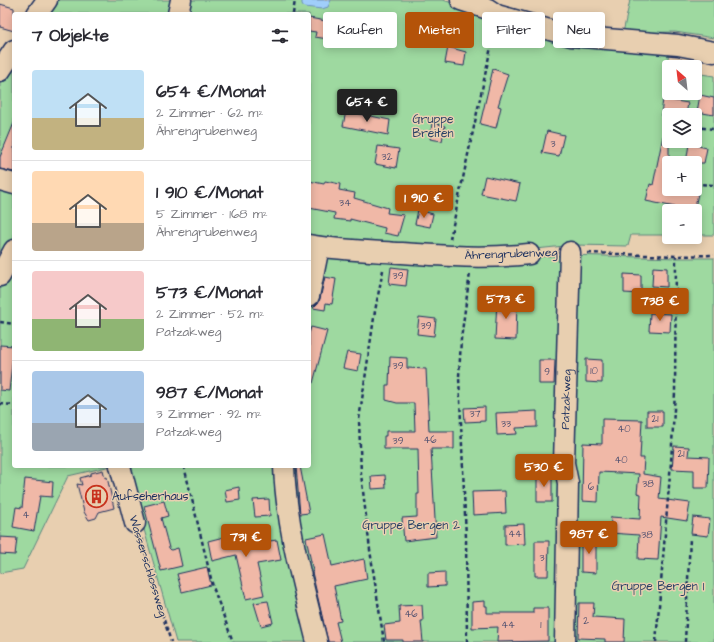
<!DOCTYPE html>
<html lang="de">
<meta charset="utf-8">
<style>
body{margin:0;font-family:"Architects Daughter",sans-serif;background:#f2f2f3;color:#2b2b33;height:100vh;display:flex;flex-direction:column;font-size:15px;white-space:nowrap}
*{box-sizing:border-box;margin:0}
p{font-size:13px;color:#7c7c81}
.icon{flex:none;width:22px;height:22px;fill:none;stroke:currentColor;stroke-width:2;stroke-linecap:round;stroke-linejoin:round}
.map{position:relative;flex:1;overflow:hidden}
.side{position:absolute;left:12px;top:12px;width:299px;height:456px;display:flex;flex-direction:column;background:#fff;border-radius:4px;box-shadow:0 2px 10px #0003}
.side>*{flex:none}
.banner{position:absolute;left:323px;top:12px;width:331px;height:36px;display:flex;gap:8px}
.needle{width:26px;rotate:332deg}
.fabs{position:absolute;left:662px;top:60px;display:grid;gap:8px}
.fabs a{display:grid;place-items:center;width:40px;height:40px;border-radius:4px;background:#fff;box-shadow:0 2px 10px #0003;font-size:20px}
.price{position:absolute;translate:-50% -34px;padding:0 9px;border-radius:4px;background:#b45309;color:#fff;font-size:13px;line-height:26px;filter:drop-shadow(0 1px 2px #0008)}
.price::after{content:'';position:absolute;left:50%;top:24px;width:12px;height:9px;margin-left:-6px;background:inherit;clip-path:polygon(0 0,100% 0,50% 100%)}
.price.selected{background:#222;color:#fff}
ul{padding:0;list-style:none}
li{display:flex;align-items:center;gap:12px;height:100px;padding:0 20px}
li+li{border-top:1px solid #e1e1e2}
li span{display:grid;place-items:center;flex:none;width:112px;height:80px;border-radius:4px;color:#555}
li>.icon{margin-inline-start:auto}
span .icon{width:48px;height:48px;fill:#fffc;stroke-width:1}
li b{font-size:17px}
h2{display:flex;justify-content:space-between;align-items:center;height:48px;padding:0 20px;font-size:17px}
.tag{padding:0 14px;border-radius:4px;background:#fff;box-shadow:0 2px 10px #0003;font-size:14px;line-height:36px}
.tag.selected{background:#b45309;color:#fff}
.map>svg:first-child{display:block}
</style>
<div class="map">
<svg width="714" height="642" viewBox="0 0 714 642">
<rect width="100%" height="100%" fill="#e8cfb0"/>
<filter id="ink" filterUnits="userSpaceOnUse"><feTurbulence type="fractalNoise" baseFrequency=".025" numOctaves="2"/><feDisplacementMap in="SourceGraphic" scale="8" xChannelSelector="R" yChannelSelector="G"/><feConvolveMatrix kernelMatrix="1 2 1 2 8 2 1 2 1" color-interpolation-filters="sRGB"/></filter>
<g filter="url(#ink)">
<path fill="#9ed9a0" stroke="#5c847f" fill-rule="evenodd" d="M56,0H443L493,16L669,49L667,68H669V93H695V73L714,76V235H695V211H669V235H631L628,246L574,245L488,254L309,239V14H47ZM669,115H695V141H669ZM669,163H695V189H669Z
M630,0H714V38L675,32L623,33Z
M14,63V178L0,175V84Z
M0,187L14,188V466H111L68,476L23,569L0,573Z
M309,255L473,261L567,255L677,258H714V642H176L126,466H309Z"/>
<path fill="#a0cefb" stroke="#6b8ebc" d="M302,0H331L328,7L322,9L304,7L302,4Z"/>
<path fill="#f0b8a7" stroke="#1b2f5e" d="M0,4L14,8V31L0,27Z
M309,18L349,25L350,19L375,23L371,42L329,34L328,39L315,37L316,32L309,31Z
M448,47L466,52L464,66L445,63Z
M493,69L508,74L498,106L501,107L496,128L480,124Z
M700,95L714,98V115L697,112Z
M663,99L688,103L686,115H661Z
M346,111L390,120L388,135L343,126Z
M14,123V172L0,169V157Z
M432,123L445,126L442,141L430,139Z
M547,131L564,135L559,156L542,153Z
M663,136H669V189L698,194L694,211H674L675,207L646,201L650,184L653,185Z
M689,144L707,148L704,163H686Z
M378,146L399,149L396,168L375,164Z
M485,176L520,184L516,201L481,194Z
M309,181L324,184L325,181L340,184L339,190L355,193L354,198L388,208L387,213L404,215L398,236L384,233L385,228L350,219V221L334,219L335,213L309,208Z
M418,210L433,214L430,227L415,224Z
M391,267L408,269L406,286L389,284Z
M653,267L667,268V287L652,286Z
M624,274L641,275V294L624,293Z
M325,277L336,279L332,304L326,303L325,310L313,308L318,303L320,299Z
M497,300L517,301L516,340L495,339Z
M650,313L671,314L670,332L649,331Z
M419,317L436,319L434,336L417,334Z
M311,327L327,331L313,383H309V334Z
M0,345L14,346L9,391L0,390Z
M347,352L361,354L358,371L343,368Z
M390,357L407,358V368L426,369L429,431H454V449H431L436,537L404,541L402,518L417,517V494H419L418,449H384V436H386V431H415L414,403H397L386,400V385H389Z
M586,359L602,360V383L586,382Z
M539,360H555L554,384H539Z
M485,407V421L465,422L464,408Z
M537,411V427L516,428L517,434L497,435L496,413Z
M647,411H663V427H647Z
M602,419L642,420L640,458H644L643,474L661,477L659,499L690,503L687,521L661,517L658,560L638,559L639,535L610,533L611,517L640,519L641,494L637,493L639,474L599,472L598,502L582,501L583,443L602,444Z
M674,446L689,447L688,456L709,457L708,488H694V470L672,469Z
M296,466H300L309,513L300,514Z
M103,470L105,478L107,477L114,508L99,512L96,518L89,520L84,512L77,484L82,485L80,478L91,475V473Z
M537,473L552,474V502H537Z
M385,475L386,488L372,489L371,476Z
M25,479L53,482L52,497L40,496L34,531L13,527L16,507L22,508Z
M239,487L240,500L227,502L225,490Z
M505,491L506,513L473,515L472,492Z
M269,499L270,516L255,517L253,500Z
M164,501L168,516L161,518L169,548L171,550L178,548L182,566L161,571L144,506Z
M693,517L710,519L708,536L691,534Z
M524,524L525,544L505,545V525Z
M251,530L255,543L277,540L281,560L257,564L264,595L246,599L236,555L212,561L208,541Z
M325,534L332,566L364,559L367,579L334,586L341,621L336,622L341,642H328L312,572L313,571L306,538Z
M0,537L17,538L15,555L0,554Z
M581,538H596V573L581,572Z
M535,541H549L548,576H535Z
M207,567L211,585L182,592L177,574Z
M445,572V586L428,587V573Z
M268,601L273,623L261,626L254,603Z
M485,601V606H487V613H533V608H548V641L497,642L498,627L472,628V602Z
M579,603H594L593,617L625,619L624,642H605V639L578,638Z
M422,605L423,621H421L423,642H403V640H386L384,625L400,623L399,606Z"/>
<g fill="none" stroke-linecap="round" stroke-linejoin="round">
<defs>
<g id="minor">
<path d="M461,0L488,9L497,15L571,36L678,45L714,52"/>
<path d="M37,14L47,0"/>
<path d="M178,14L181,0"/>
<path d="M0,71L14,50"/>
<path d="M0,180L14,184"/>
<path d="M309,245C339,250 370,251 401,253C444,256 486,259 529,254"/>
<path d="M0,276L14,250"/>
<path d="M309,296L319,247"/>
<path d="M120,466L135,523"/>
<path d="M284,466C286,525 303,585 317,642"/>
<path id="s1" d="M565,642L568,483L564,463L570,252"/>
</g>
</defs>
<use href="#minor" stroke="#1b2f5e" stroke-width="23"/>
<path stroke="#1b2f5e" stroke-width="2.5" stroke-dasharray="4 3" stroke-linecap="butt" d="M293,14L295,0
M695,127L714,129
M695,184L714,185
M450,239L494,33
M588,253L676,256L714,255
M383,270L375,311L359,420L361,474L370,550L384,642
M0,322L14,324
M0,404L14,405
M184,466L213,587L233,642
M142,539L160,607L171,642
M467,642L466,538L459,377L461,339L470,273
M656,642L671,462L675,392L676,256
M685,642L690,538"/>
<use href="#minor" stroke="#e8cfb0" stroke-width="20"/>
</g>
</g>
<defs>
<symbol id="building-ring" viewBox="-11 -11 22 22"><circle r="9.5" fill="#e8cfb0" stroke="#c8321e" stroke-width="1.5"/><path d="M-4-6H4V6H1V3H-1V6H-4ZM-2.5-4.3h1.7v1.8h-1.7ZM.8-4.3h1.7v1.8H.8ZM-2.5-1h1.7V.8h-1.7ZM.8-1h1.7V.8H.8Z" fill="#c8321e"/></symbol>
</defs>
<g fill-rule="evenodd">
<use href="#building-ring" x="84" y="484" width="25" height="25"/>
</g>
<g text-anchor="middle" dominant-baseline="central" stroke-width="3" stroke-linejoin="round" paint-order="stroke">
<g font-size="10" fill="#505170">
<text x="553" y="144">3</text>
<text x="387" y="157">32</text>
<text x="345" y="203">34</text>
<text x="398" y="276">39</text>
<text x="426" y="326">39</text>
<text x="398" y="366">39</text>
<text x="594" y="371">10</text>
<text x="547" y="372">9</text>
<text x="475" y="414">37</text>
<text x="655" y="419">21</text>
<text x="506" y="424">33</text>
<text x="624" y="429">40</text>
<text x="430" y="440">46</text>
<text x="398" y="441">39</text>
<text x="681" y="454">21</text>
<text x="621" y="460">40</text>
<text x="648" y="484">38</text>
<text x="591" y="487">6</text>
<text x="26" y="515">4</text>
<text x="515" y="534">44</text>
<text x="647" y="535">38</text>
<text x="542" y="558">3</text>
<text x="411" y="614">46</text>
<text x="586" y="621">2</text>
<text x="508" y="625">44</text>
<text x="541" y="625">1</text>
</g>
<g font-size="12" fill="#284065" stroke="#e8cfb0">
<text x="433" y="119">Gruppe<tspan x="433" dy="14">Breiten</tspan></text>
<text x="411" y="525">Gruppe Bergen 2</text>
<text x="658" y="586">Gruppe Bergen 1</text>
</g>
<g font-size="12" fill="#1b2f5e" stroke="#e8cfb0">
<text transform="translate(511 254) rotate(-2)">Ährengrubenweg</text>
<text stroke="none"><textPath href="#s1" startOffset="243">Patzakweg</textPath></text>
<text transform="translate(148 566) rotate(73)">Wasserschlossweg</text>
</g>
<g font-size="12" fill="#1b2f5e" stroke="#e8cfb0" text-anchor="start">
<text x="112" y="496">Aufseherhaus</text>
</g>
</g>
</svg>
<div class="fabs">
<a><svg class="needle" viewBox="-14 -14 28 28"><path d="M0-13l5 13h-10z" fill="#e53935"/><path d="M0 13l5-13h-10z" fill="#7c7c81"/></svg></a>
<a><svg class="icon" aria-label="layers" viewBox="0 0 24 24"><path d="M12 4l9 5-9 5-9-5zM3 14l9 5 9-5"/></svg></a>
<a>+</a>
<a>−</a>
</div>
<b class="price selected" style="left:367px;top:123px">654 €</b>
<b class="price" style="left:424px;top:219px">1 910 €</b>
<b class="price" style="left:506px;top:320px">573 €</b>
<b class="price" style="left:660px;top:322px">738 €</b>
<b class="price" style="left:544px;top:488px">530 €</b>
<b class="price" style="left:589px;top:555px">987 €</b>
<b class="price" style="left:246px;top:558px">731 €</b>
<div class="banner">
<a class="tag">Kaufen</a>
<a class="tag selected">Mieten</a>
<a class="tag">Filter</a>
<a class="tag">Neu</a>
</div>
<section class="side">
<h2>7 Objekte<svg class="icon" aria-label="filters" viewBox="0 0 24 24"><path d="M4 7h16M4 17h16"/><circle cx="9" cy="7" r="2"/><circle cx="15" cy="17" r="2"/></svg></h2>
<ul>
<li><span style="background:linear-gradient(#bfe0f5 60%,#c2b280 0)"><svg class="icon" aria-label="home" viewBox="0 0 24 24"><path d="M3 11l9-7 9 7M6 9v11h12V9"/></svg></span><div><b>654 €/Monat</b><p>2 Zimmer · 62 m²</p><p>Ährengrubenweg</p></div></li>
<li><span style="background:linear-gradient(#ffd9b3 65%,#b9a48a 0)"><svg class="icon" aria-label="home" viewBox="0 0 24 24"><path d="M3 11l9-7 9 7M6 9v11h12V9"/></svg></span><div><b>1 910 €/Monat</b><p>5 Zimmer · 168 m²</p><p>Ährengrubenweg</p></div></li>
<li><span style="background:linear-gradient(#f6c9c9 60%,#8fb573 0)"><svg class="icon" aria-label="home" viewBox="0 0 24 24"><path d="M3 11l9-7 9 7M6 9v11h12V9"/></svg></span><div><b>573 €/Monat</b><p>2 Zimmer · 52 m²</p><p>Patzakweg</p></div></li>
<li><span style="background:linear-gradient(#a9c7e8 65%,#9aa5b1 0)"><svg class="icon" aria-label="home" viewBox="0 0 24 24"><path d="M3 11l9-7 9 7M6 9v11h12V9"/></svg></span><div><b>987 €/Monat</b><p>3 Zimmer · 92 m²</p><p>Patzakweg</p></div></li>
</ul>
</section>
</div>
